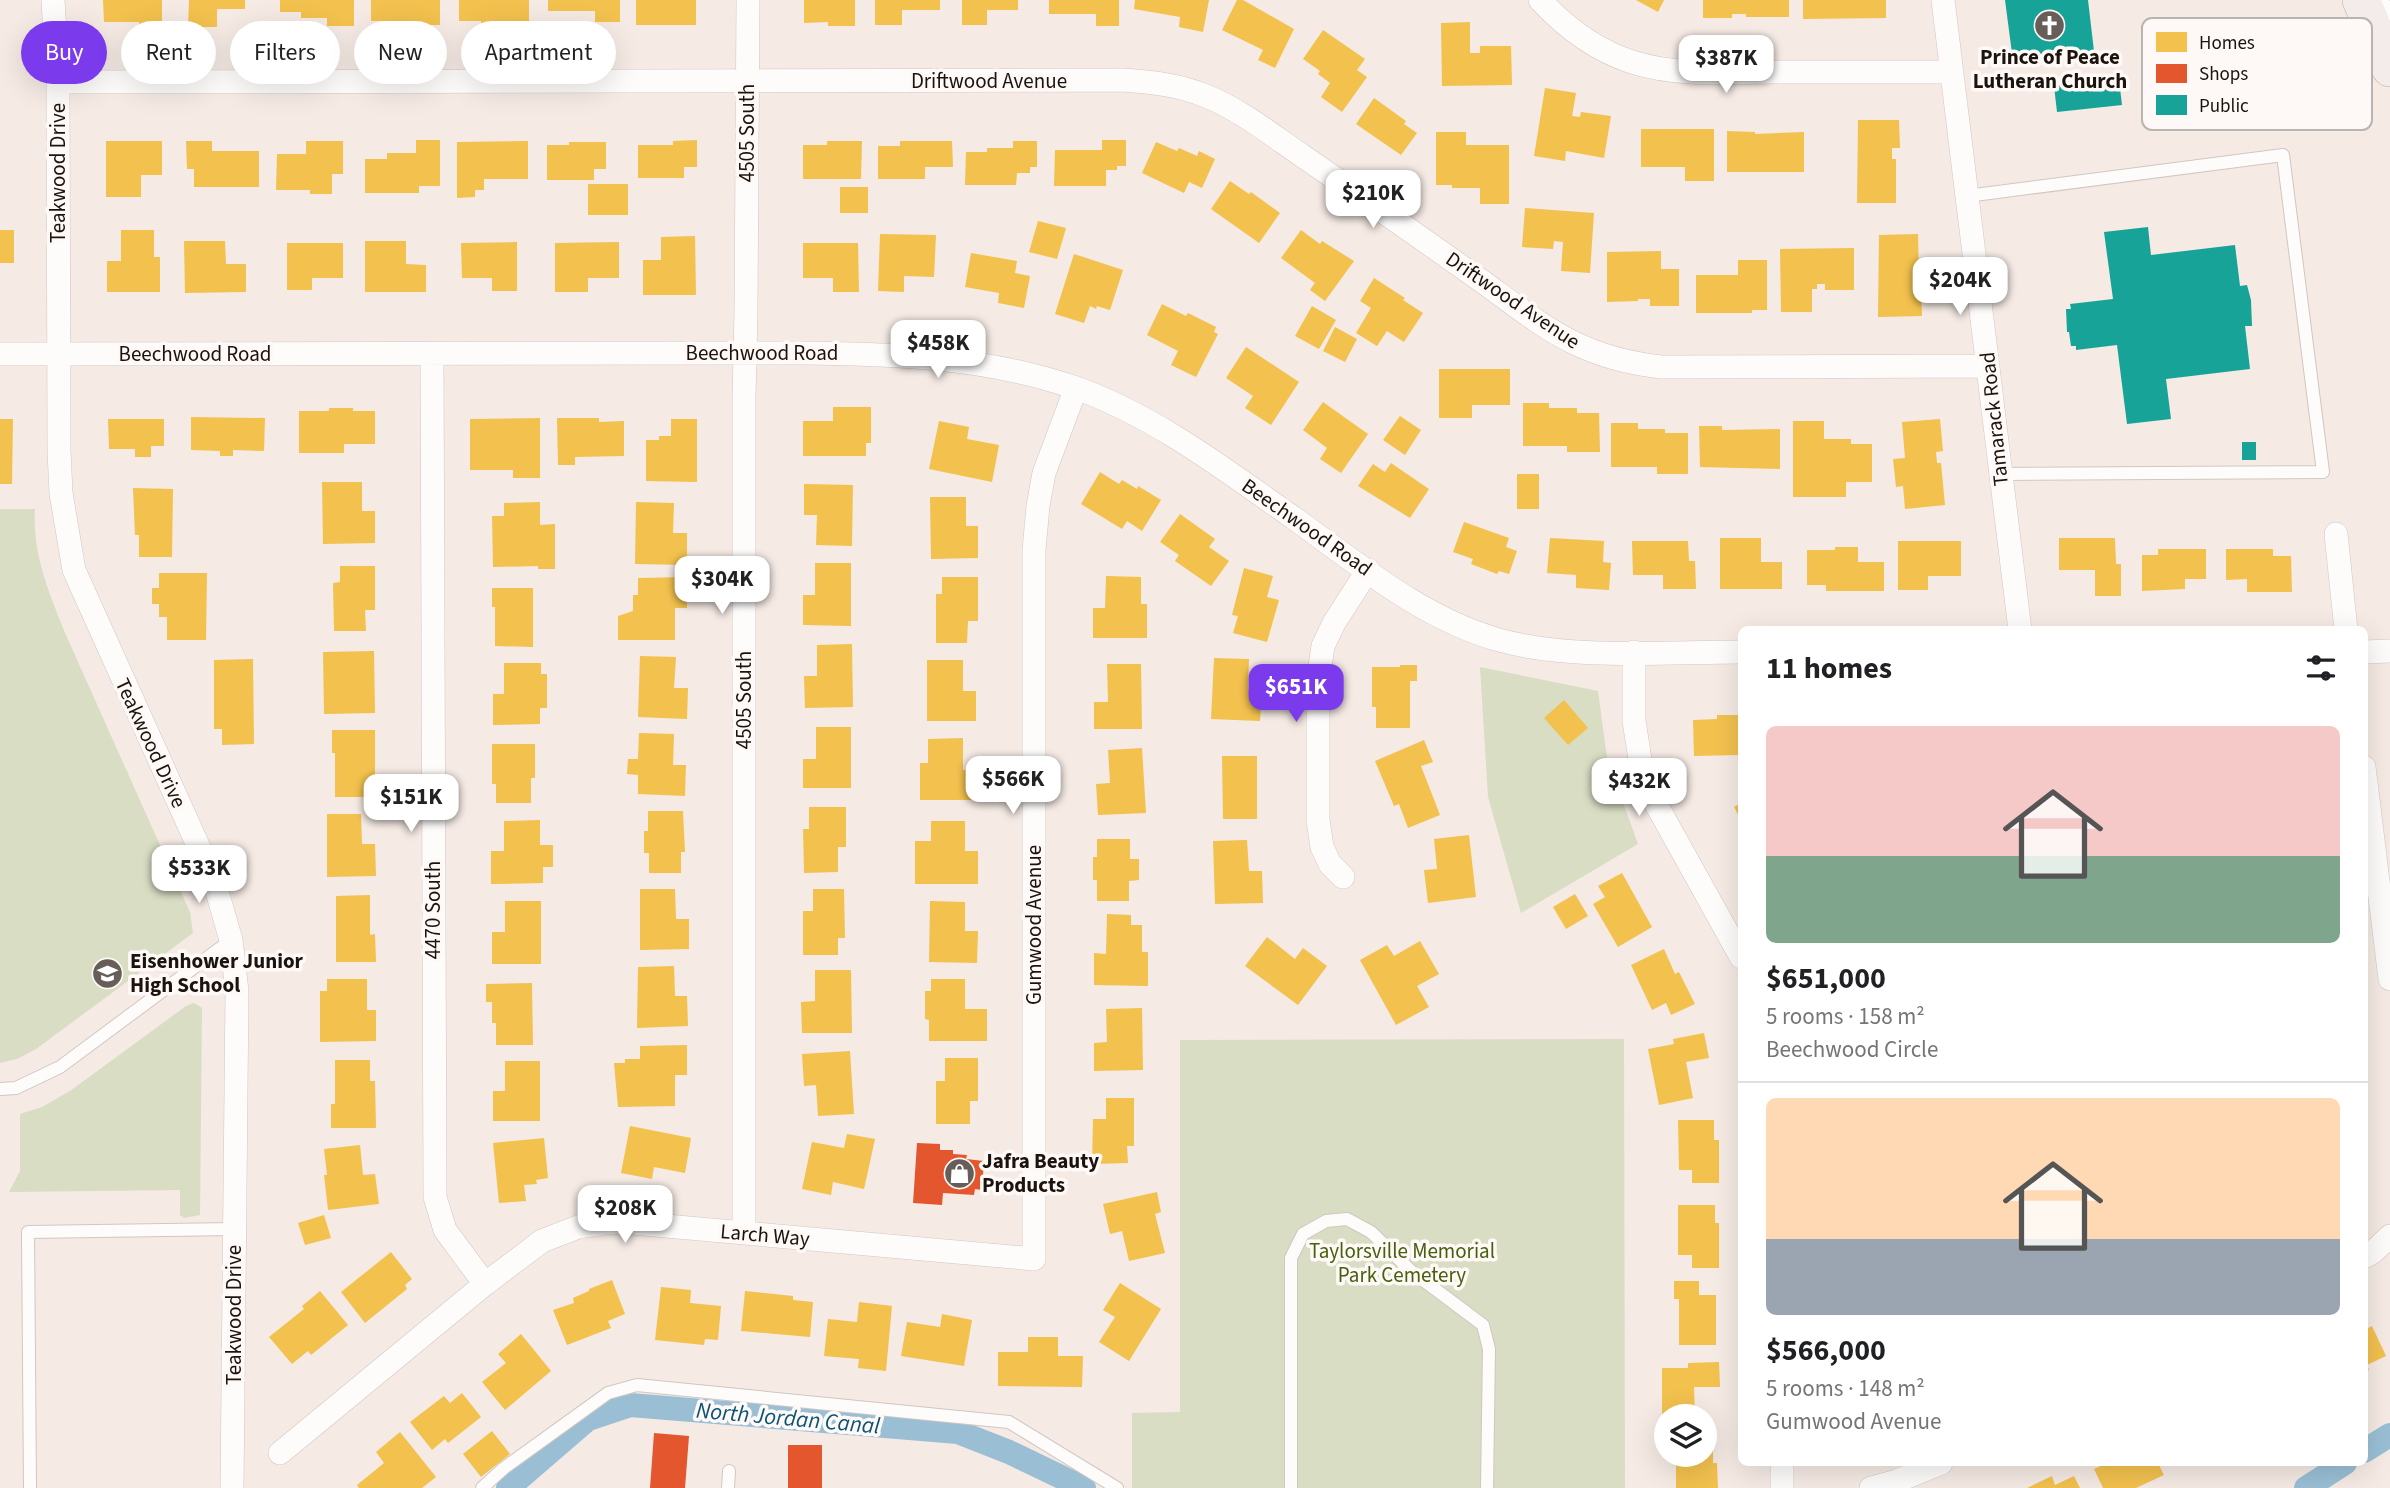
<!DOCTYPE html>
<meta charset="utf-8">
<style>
body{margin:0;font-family:"Source Sans 3",sans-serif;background:#f6f6f6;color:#202124;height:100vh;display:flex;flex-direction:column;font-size:26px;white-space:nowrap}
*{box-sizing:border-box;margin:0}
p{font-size:23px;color:#757577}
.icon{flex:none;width:38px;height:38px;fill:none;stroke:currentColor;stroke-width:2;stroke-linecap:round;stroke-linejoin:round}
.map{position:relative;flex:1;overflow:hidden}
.panel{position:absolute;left:1738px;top:626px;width:630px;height:840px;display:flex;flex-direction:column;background:#fff;border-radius:10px;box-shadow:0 7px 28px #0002}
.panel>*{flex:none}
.guide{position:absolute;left:21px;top:21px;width:665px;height:63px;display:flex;gap:14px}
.fabs{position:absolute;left:1654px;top:1404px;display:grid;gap:14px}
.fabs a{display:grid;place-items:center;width:63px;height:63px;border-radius:50%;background:#fff;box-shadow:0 7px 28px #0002;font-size:35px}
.price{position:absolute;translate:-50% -60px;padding:0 16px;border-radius:14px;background:#fff;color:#222;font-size:23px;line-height:46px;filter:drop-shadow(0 2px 4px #0008)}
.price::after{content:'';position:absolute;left:50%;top:42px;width:21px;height:16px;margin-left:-10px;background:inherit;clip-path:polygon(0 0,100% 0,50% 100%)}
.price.active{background:#7c3aed;color:#fff}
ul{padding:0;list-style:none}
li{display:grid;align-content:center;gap:14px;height:371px;padding:0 28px}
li+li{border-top:2px solid #e0e0e0}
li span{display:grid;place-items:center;height:217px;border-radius:10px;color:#555}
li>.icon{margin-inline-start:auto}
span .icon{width:126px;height:126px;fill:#fffc;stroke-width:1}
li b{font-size:30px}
h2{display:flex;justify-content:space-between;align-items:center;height:84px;padding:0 28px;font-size:30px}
.chip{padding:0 24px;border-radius:32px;background:#fff;box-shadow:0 7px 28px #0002;font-size:24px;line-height:63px}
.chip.active{background:#7c3aed;color:#fff}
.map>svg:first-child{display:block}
</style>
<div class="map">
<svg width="2390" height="1488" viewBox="0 0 2390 1488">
<rect width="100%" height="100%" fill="#f5eae4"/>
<path fill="#d8ddc3" d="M0,509H35C32,554 49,592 65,633L190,912L193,933L36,1049L17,1059L0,1063Z
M1480,667L1598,691L1607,758L1638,844L1521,913L1488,797Z
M194,1003L202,1008L200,1215L184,1218L180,1215V1190L9,1192L20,1171V1114L42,1107L70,1091L186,1006Z
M1624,1039L1625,1488H1132V1413L1180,1412V1040Z"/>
<path fill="#f2c14e" d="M103,0H162V25H139V22H104Z
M189,0H245V9H217V27H188Z
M280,0H354V26H327V18H301V12H280Z
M371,0H440V25H394V21H371Z
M459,0H529V25H481V21H459Z
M548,0H620V22H595V11H548Z
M636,0H696V25H636Z
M804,0H855V26H828V22L804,23Z
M875,0H940V10H902V25H875Z
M962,0H1018V10H987V25H962Z
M1049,0H1119V26H1096V14H1049Z
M1135,0H1209L1203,32L1179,27L1180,17L1134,9Z
M1237,0H1243L1294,29L1275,68L1258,60L1263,50L1222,30Z
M1636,0H1664L1658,12Z
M1703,0H1789V17H1746V14H1732V18H1703Z
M1803,0H1886V18L1803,19Z
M1470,22V53H1480V46H1511L1512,85L1442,86L1441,23Z
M1323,30L1365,59L1357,70L1367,77L1342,112L1321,97L1330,83L1318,74L1320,71L1303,59Z
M1545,88L1576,93L1572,116L1580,117L1581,112L1611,116L1604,158L1566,151L1565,161L1534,156Z
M1374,98L1406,121L1404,124L1417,133L1401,155L1356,124Z
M1858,120H1899L1900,148H1892V159H1896V203H1857Z
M1641,129H1714V181H1685V167H1641Z
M1727,131L1755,132V134L1804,132V172H1727Z
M1436,132H1466V145H1509V204H1480V188H1452V185H1436Z
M416,140H440V186H419V193H365V159H387V153H416Z
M697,140V167H684V178H638V145H673V141Z
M1102,140H1126V166H1117V170H1106V186H1054L1055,150H1102Z
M106,141H162V175H141V197H106Z
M186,141H212V151H259V187H194V169H187Z
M306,141H343V174H332V194H310V190H276L277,154H306Z
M528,141V179H484V190H475V197L457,198V142Z
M827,141H862L861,179H803V145H827Z
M900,141H952L953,167H925V179H878V146H900Z
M1013,141H1037V167H1030V173H1017L1016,185H965L966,152H987V148H1013Z
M569,142H606V169H594V180H547V145H569Z
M1156,142L1177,151L1179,148L1197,156L1199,151L1215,159L1202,188L1189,182L1184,193L1142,173Z
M1230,181L1249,194L1251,192L1280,213L1259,243L1211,209Z
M588,184H628V215H588Z
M840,187H868V213H840Z
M1525,208L1594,213L1590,273L1561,271L1563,242L1554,241L1553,249L1522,247Z
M1038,221L1066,228L1057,259L1029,252Z
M0,230H14V263H0Z
M121,230H154V257H160V292H107V261H121Z
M1301,230L1320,244L1322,241L1354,261L1325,301L1310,290L1315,283L1281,258Z
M880,234L936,235L934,277L904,276V292L878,291Z
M1918,234L1919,278H1915V289H1921L1922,316L1878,317L1879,235Z
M695,236L696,295H643V260H661V237Z
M184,241H225L226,264H246V292L185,293Z
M365,241H406V264L426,265V292H365Z
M517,242V291H492V278H462L461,243Z
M619,242V278H588V292H555V243Z
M287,243H343V278H312V290H287Z
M803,243H858L859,292H833V278H803Z
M1854,248V290H1825V284H1817V289H1812V312H1781L1780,249Z
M1661,251V269H1679V306H1650V299H1638V301L1607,302V252Z
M971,253L1017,261L1015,273L1030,276L1024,308L998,303L999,293L965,287Z
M1074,254L1123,270L1110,310L1097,306L1096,309L1090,306L1084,323L1055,314Z
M1738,260H1767V310H1752V313H1696V275H1738Z
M1374,278L1405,298L1403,300L1423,313L1404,342L1387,331L1377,346L1356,333L1371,308L1360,301Z
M1162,304L1186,316L1188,313L1216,327L1214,332L1218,334L1196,377L1171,365L1178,351L1147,335Z
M1312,306L1336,320L1319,349L1295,336Z
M1335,327L1357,339L1345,362L1323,351Z
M1246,347L1299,382L1271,425L1245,408L1253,396L1226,378Z
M1439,369H1510V405H1472V418H1439Z
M1323,402L1368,434L1341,473L1320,459L1327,448L1303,430Z
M1523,403H1549V408H1577V413H1599L1600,452H1567V446H1523Z
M833,407H871V443H866V456H803V421H833Z
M329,408H353V411H375V444H344V453H299V411H329Z
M1400,416L1421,430L1405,455L1383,440Z
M191,417L265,418L264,451L233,450V456H220V451L191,450Z
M540,418V478H513V470H470V419Z
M557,418H599V422L624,421V456L575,457V465H558Z
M0,419H13L12,484H0Z
M108,419H164V446H151V457H135V449H109Z
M671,419H697V482L646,481V440H659V436H671Z
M1940,419L1943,451L1936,452L1937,463H1941L1945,505L1905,509L1903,486L1896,487L1893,459L1905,458L1902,422Z
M939,421L969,427L967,439L999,445L992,482L929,469Z
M1793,421H1824V439H1851V444H1872V482H1846V497H1793Z
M1611,423H1638V429H1665V433H1688V474H1657V467H1611Z
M1699,426H1722V430L1780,429V469L1700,467Z
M1391,463L1429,489L1410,518L1358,486L1373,464L1385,472Z
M1100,472L1119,484L1122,480L1137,489L1138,486L1161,500L1142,531L1127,521L1122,529L1081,504Z
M1517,474H1539V509H1517Z
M322,482H362V511H375V543L323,544Z
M804,484L853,485L852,546L816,545L817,515H804Z
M133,488L173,489L172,557H139V535H135Z
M930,497H966V526H978V558L931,559Z
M540,502V525L555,524V569H538V566L493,567L492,516H504V503Z
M636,502L674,503L673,533H687V565L635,564Z
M1180,514L1215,539L1209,547L1229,561L1211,586L1175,561L1179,555L1160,542Z
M1464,522L1509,538L1506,547L1517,551L1509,574L1499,571L1497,574L1471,564L1473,559L1453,552Z
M1550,538L1604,541L1603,562L1611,563L1609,590L1576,588V575L1547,573Z
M1720,538H1761V562H1782V589H1720Z
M2059,538H2115L2116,564H2121V596H2095V570H2059Z
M1632,541H1688L1689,561H1695L1696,589H1663V575H1633Z
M1898,541H1961V576H1928V590H1898Z
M1835,547H1858V562H1884V591H1826V585H1807V550H1835Z
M2158,549H2206V579H2185V589L2142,591V555H2158Z
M2226,549H2273V556H2291L2292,592H2247V579L2226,580Z
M815,563H851V626L803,625V595H815Z
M340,566H375V610H365L366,631H334L333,583L340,582Z
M1244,568L1273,576L1267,597L1279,600L1267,642L1233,633L1238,616L1232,615Z
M159,573H207L206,640H167V617H159V604H152V588H159Z
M1106,576L1141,577V604H1147V638H1093V608H1105Z
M687,577V608H675V640H618V616L633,611V595H638V578Z
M942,577H978V621H968L967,643H936V594H942Z
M492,588H533V647L495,646V607H492Z
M852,644L853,707L805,708L804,676H817V645Z
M374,651L375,713L324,714L323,652Z
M640,656L676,657L674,688H688L687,719L638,717Z
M1214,658L1249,659L1248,689L1262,690L1260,721L1211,719Z
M253,659L254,744L222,745V729H214V660Z
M927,660H963V691H976V721H927Z
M504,663H541V674H547V708H540V724L493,725V694H504Z
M1107,664H1141L1142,729H1094V702H1108Z
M1400,665H1417V681H1410V728H1376V707H1372V667H1400Z
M1564,700L1588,728L1568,745L1544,718Z
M1717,715H1741V762H1739V755L1694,756L1693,720L1717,719Z
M816,727H851V788H803V759H816Z
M332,730H375V776H370V797H335V753H332Z
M639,733L674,734L673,765H686L685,796L638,794V775L627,774L628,759H638Z
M963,738V770H976V800H920V763H928V739Z
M1424,740L1433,762L1421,766L1440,815L1408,828L1399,804L1394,806L1375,761Z
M492,744H535V778H531V803H496V784H492Z
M1142,748L1146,813L1098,815L1096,784L1110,783L1108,750Z
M1222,756H1257V819H1223Z
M1741,803V820L1734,807Z
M809,807H846V847H838V872L804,873L803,829H809Z
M648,811H683L685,852H681V873H649V853H644V831H648Z
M327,814H361L362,844H375L376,876L327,877Z
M540,820V845H553V867H543V883L491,884V851H504V821Z
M931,821H965V851H978V884H915V841H931Z
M1469,835L1476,897L1428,903L1424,870L1437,869L1434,839Z
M1097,839H1130V859H1139V880L1129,881V901H1097V880H1093V857H1097Z
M1247,840L1249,871H1262L1263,903L1215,904L1213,841Z
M1622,873L1652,927L1618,947L1593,904L1605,897L1598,886Z
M640,889H675L676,919H689V949L640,950Z
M813,889H844L845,938H838V955H803V911H813Z
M1575,894L1588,916L1566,929L1553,907Z
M370,895V935L375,934L376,962H336V896Z
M505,901H541V964H492V932H505Z
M930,901L965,902V931H978L977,963L929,962Z
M1107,914L1131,915V925H1142V952H1148V986L1094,985V953L1106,954Z
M1267,937L1295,959L1303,948L1327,966L1298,1005L1245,966Z
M1420,941L1439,974L1417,986L1429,1007L1396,1025L1360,960L1387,945L1394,956Z
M1664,949L1675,974L1679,972L1695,1004L1671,1015L1666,1003L1652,1010L1631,965Z
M674,966L675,996H687L688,1026L637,1028L638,967Z
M815,970H851L852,1033H802L801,1002L815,1001Z
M327,979H367V1010H376V1041L320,1042V991H327Z
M931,979H965V1009H987V1041H929V1020L925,1019V991H931Z
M532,983L533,1045H496V1023H492V1002H486V984Z
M1142,1008L1143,1070L1094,1071V1043L1107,1042L1106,1009Z
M1704,1033L1709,1058L1686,1062L1693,1098L1659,1105L1648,1049L1674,1044L1673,1039Z
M687,1045V1075H675V1106L618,1107L614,1063H625V1059H640V1046Z
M850,1051L854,1114L818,1116L816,1085L804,1086L802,1054Z
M945,1058H978V1101H970V1124H936V1081H945Z
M335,1060H370V1081H375L376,1128H331V1104H335Z
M505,1061H540V1121H493V1091H505Z
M1106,1098H1134V1146H1127L1128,1163L1092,1164L1093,1119H1106Z
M1678,1120H1714V1140H1719V1183H1692V1170H1679Z
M630,1126L691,1138L685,1173L654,1167L652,1179L621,1173Z
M847,1134L875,1139L864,1189L833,1182L831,1195L802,1189L812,1142L844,1148Z
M544,1138L548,1178L536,1180L537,1184L524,1185L526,1201L499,1203L493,1143Z
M360,1145L363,1175L375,1174L379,1204L328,1210L324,1175H327L324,1149Z
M1157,1192L1161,1212L1155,1214L1165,1253L1129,1261L1122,1231L1110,1234L1103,1204Z
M1678,1205H1715V1223H1719V1268H1692V1255H1678Z
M324,1215L331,1238L305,1245L298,1223Z
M391,1252L412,1279L405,1285L407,1289L365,1323L341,1292Z
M612,1280L625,1314L608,1321L611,1328L567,1345L553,1310L574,1303L573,1298L589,1291V1289Z
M1674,1281H1699V1295H1716V1345H1679V1299H1674Z
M1120,1283L1161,1309L1129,1361L1099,1342L1115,1317L1103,1310Z
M661,1287L691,1290L690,1303L721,1306L718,1340L705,1339L704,1345L655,1340Z
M320,1291L348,1325L311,1355L308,1351L292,1364L269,1337L304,1309L302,1306Z
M745,1291L793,1296V1300L813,1302L810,1337L741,1331Z
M859,1302L892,1306L886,1371L858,1368L859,1359L824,1356L828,1319L857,1322Z
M942,1314L972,1320L964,1366L901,1356L907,1322L940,1327Z
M2372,1326L2386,1356L2367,1365L2369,1370L2364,1372V1330Z
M521,1334L551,1371L505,1410L482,1382L506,1363L498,1354Z
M1028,1337H1058V1356H1083L1082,1387L998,1386V1352H1028Z
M1719,1362L1720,1387H1694L1695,1416H1666V1423H1662V1368H1688V1363Z
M462,1393L481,1417L448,1443L445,1439L432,1450L410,1422L444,1396L450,1403Z
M492,1431L510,1454L481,1477L463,1454Z
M400,1432L436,1477L422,1488H359L357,1485L384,1463L376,1452Z
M1704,1442H1713V1463H1717L1718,1488H1676V1454H1704Z
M2108,1463H2158L2164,1475L2136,1488H2103L2094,1469Z
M2052,1476L2055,1485L2074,1476L2080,1488H2027Z"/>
<path fill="#e4572e" d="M917,1143L940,1144V1150H953V1154L967,1155L966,1159L984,1161L982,1190L975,1189L974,1195L943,1193L942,1205L913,1203Z
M654,1433L689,1436L685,1488H650Z
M788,1445H822V1488H788Z"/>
<path fill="#17a398" d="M2005,0H2088L2094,51L2013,61Z
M2119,80L2122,105L2057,112L2054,86Z
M2148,227L2151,255L2235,245L2240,286L2247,285L2251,300L2252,326H2245L2250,369L2166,379L2171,419L2127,424L2117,345L2076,350V346H2071L2069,332H2067L2066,309H2071L2070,304L2113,299L2104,232Z
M2242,442H2256V460H2242Z"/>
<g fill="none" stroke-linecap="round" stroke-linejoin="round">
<path stroke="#9abfd5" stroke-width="24" d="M2364,1451L2390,1435
M508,1488L588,1419L630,1405L958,1432L1009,1452L1084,1488
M2306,1488L2345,1463"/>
<defs>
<path id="service" d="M2383,0L2390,20
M1967,196L2283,155L2323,472L1999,474
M0,1089L16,1088L60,1067L231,940
M30,1488L28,1232L235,1229
M482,1488L504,1468L608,1393L637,1385L1009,1422L1117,1488
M728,1488L729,1471
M1291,1488V1258L1303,1234L1326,1221L1347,1219L1371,1232L1411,1271L1483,1325L1489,1349L1487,1488"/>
<path id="minor" d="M53,0L58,82L59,451L61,493L74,570L214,881L231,940L237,991L232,1488
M1540,0C1566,28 1595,50 1632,62C1676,76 1724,73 1770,72C1830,72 1891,72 1952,72
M1943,0L2020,630
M58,82L1123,80C1152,82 1179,85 1206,96C1241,110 1273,136 1304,157C1364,198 1424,240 1483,282C1546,328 1580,358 1661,367L1988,366
M0,354L802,353C894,354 985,357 1073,387C1152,414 1227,471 1295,519C1358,564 1423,619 1499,640C1571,660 1666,652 1741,652
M432,354L435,1197L445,1230L485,1284
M2336,534L2346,630
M1634,652V721L1640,759L1651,795L1741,957
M2364,652L2390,651
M2364,767L2390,979
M1343,877L1330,864L1322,847L1318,820V680L1323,646L1334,623L1368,570
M744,1232V398L746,312L748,0
M2364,1257L2373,1252L2390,1236
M280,1453L485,1284L542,1241L578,1227L605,1223H633L1034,1259V550L1038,506L1044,473L1076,388
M1782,1463V1488
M1871,1488L1897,1481L1941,1463"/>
<path id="primary" d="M2361,0L2390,68"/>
</defs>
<use href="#service" stroke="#d0c7c2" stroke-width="14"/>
<use href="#minor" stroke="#d0c7c2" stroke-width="24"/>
<use href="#primary" stroke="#bdaca8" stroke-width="38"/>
<use href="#service" stroke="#fefcfb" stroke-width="12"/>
<use href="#minor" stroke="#fefcfb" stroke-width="23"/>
<use href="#primary" stroke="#f4ecea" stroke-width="37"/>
</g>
<defs>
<symbol id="church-disc" viewBox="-11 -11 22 22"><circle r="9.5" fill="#675e59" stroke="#fef9f6"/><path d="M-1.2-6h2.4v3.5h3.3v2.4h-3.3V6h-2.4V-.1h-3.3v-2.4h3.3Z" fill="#fff"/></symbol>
<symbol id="school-disc" viewBox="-11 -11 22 22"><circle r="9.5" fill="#675e59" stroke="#fef9f6"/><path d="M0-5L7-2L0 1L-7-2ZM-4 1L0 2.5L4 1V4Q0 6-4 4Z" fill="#fff"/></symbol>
<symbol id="shop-disc" viewBox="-11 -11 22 22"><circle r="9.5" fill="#675e59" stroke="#fef9f6"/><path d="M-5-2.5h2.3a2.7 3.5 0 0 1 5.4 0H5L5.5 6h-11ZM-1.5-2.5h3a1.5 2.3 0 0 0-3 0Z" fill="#fff"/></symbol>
</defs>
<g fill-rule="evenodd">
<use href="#church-disc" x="2032" y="8" width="35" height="35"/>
<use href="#school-disc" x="90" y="956" width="35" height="35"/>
<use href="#shop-disc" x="942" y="1156" width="35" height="35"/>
</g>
<g text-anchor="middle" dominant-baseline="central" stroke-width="7" stroke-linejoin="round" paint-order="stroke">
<g font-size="21" font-weight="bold" fill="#1b130e" stroke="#fef9f6" text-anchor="start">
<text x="2050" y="57" text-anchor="middle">Prince of Peace<tspan x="2050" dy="24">Lutheran Church</tspan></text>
<text x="130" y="961">Eisenhower Junior<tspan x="130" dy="24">High School</tspan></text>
<text x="982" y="1161">Jafra Beauty<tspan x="982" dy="24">Products</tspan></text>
</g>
<g font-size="21" fill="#1b130e" stroke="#fef9f6">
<text x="989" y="81">Driftwood Avenue</text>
<text transform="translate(747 133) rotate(-90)">4505 South</text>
<text transform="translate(58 173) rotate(-90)">Teakwood Drive</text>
<text transform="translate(1513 300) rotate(34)">Driftwood Avenue</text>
<text x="762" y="353">Beechwood Road</text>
<text x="195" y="354">Beechwood Road</text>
<text transform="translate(1994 419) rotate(-96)">Tamarack Road</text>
<text transform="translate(1307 527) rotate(35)">Beechwood Road</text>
<text transform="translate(744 700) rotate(-90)">4505 South</text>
<text transform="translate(151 743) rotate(65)">Teakwood Drive</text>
<text transform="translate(433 910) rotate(-90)">4470 South</text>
<text transform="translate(1034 925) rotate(-90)">Gumwood Avenue</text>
<text transform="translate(765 1235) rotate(5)">Larch Way</text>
<text transform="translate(234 1315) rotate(-90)">Teakwood Drive</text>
</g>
<g font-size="21" fill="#47600e" stroke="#fef9f6">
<text x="1402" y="1251">Taylorsville Memorial<tspan x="1402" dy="24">Park Cemetery</tspan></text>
</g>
<g font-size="23" font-style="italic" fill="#095476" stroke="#fef9f6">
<text transform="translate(788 1418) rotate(5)">North Jordan Canal</text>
</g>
</g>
<rect x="2142" y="18" width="230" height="112" rx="10" fill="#fef9f6" stroke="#bab4b0" stroke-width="2"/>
<rect x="2156" y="32" width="31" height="20" fill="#f2c14e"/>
<rect x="2156" y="64" width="31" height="19" fill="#e4572e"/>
<rect x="2156" y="95" width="31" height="20" fill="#17a398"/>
<g font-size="19" fill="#1b130e">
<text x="2199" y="49">Homes</text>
<text x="2199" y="80">Shops</text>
<text x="2199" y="112">Public</text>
</g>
</svg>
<div class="fabs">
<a><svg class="icon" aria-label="layers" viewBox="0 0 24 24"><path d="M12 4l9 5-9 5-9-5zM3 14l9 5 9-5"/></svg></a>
</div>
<b class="price" style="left:1726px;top:95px">$387K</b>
<b class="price" style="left:1373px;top:230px">$210K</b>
<b class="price" style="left:1960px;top:317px">$204K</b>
<b class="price" style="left:938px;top:380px">$458K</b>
<b class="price" style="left:722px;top:616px">$304K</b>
<b class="price active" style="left:1296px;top:724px">$651K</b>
<b class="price" style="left:1013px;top:816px">$566K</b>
<b class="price" style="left:1639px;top:818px">$432K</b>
<b class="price" style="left:411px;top:834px">$151K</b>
<b class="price" style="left:199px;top:905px">$533K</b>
<b class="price" style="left:625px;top:1245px">$208K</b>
<div class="guide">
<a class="chip active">Buy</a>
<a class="chip">Rent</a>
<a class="chip">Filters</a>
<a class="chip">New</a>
<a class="chip">Apartment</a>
</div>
<section class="panel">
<h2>11 homes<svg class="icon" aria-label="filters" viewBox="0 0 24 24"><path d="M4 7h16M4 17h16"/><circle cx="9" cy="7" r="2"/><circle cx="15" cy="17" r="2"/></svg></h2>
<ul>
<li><span style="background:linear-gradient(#f6c9c9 60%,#7fa58c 0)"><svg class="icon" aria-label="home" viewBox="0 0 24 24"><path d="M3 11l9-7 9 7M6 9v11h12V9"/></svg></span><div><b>$651,000</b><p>5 rooms · 158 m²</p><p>Beechwood Circle</p></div></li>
<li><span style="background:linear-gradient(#ffd9b3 65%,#9aa5b1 0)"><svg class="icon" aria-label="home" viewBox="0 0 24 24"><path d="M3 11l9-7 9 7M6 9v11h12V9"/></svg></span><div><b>$566,000</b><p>5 rooms · 148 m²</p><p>Gumwood Avenue</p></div></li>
</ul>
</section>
</div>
